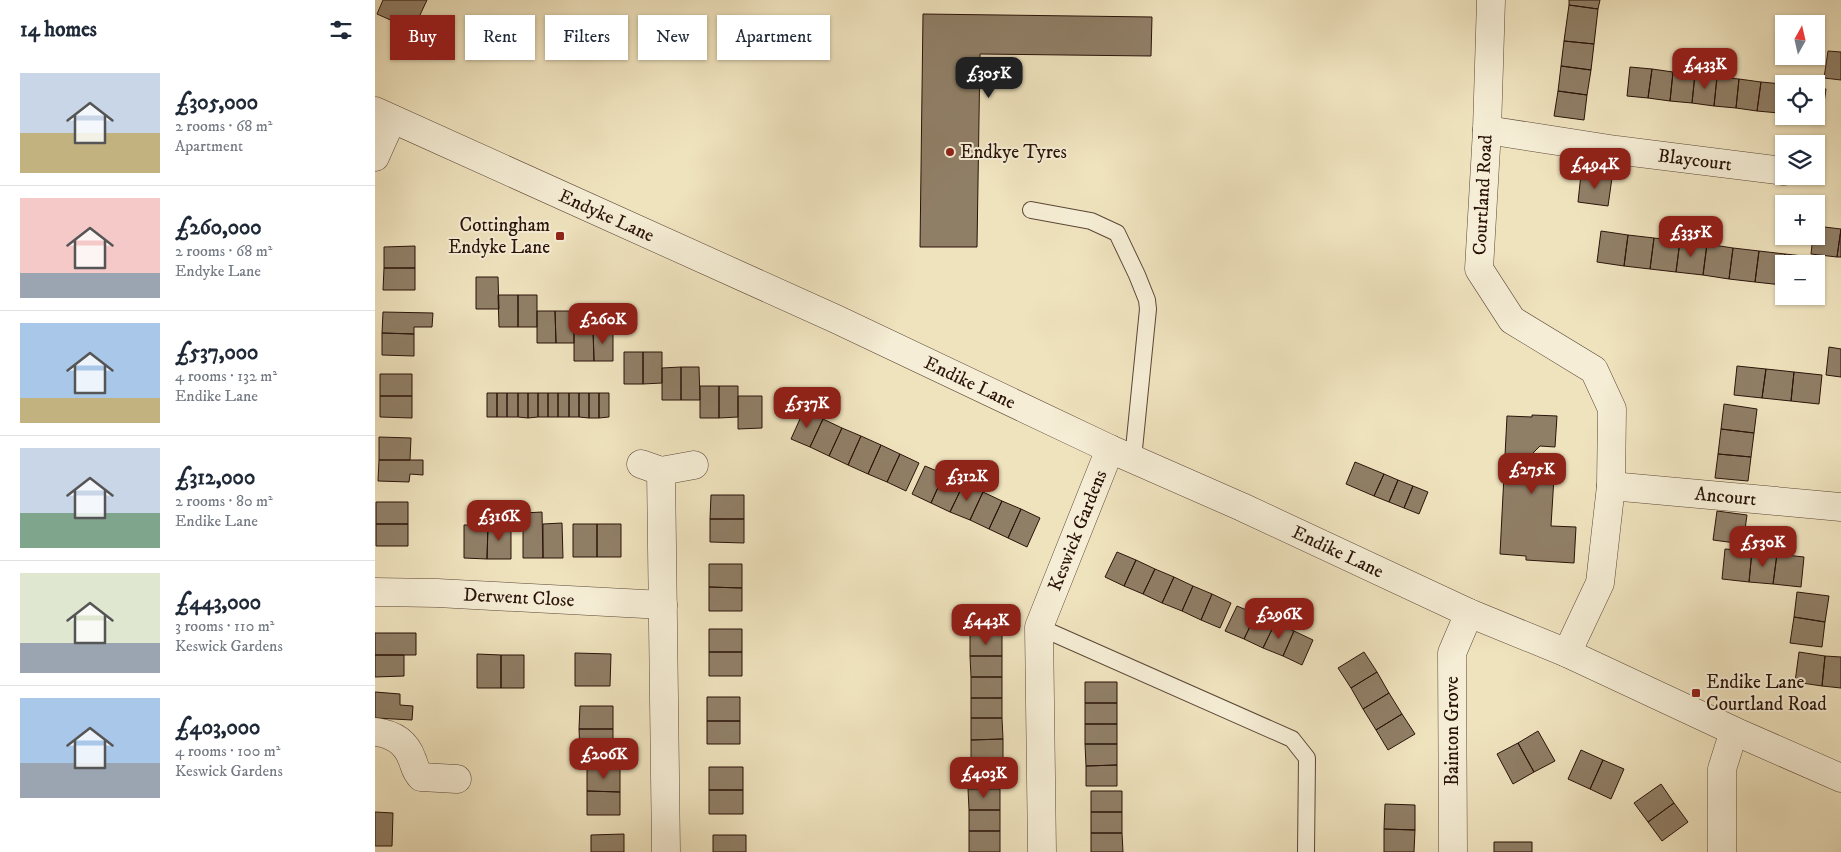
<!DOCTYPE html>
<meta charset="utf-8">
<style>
body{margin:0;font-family:"IM FELL DW Pica",serif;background:#f2f2f3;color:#1f2937;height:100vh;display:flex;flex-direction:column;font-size:19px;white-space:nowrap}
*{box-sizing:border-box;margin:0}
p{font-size:16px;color:#747a83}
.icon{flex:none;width:28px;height:28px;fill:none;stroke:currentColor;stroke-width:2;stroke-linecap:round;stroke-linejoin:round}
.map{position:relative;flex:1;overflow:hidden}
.side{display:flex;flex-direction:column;background:#fff;width:375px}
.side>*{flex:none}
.top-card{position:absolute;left:15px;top:15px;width:475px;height:45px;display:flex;gap:10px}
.needle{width:32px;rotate:8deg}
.buttons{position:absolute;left:1400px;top:15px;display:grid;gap:10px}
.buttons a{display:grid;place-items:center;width:50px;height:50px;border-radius:0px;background:#fff;box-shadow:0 1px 4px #0004;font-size:25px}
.price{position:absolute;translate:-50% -42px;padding:0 11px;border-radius:10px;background:#8f2418;color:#fff;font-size:16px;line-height:32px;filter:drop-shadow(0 1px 2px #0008)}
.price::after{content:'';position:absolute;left:50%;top:30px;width:15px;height:11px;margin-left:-8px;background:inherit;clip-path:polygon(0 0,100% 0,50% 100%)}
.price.selected{background:#222;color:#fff}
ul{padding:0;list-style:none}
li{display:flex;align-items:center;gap:15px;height:125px;padding:0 20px}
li+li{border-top:1px solid #e0e1e3}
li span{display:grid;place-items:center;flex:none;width:140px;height:100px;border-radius:0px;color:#555}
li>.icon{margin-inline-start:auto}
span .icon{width:60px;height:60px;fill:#fffc;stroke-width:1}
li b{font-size:21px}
h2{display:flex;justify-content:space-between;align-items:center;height:60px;padding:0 20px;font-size:21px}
.chip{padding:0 18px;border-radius:0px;background:#fff;box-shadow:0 1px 4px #0004;font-size:18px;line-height:45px}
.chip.selected{background:#8f2418;color:#fff}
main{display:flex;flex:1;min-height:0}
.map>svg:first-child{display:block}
</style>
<main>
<section class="side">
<h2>14 homes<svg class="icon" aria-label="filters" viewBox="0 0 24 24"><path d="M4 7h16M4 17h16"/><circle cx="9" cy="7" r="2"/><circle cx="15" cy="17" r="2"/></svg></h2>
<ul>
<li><span style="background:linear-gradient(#c9d6e8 60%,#c2b280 0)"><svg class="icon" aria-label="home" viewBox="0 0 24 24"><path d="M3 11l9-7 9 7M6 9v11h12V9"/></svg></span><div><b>£305,000</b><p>2 rooms · 68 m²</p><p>Apartment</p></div></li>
<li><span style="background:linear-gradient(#f6c9c9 75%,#9aa5b1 0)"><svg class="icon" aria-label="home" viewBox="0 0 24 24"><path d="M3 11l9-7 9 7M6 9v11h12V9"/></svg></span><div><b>£260,000</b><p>2 rooms · 68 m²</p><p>Endyke Lane</p></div></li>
<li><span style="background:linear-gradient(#a9c7e8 75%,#c2b280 0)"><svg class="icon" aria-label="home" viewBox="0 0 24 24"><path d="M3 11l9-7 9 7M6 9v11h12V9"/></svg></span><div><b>£537,000</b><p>4 rooms · 132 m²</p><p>Endike Lane</p></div></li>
<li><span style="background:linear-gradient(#c9d6e8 65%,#7fa58c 0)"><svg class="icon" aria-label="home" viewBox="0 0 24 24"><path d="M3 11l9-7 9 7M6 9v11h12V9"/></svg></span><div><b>£312,000</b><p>2 rooms · 80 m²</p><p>Endike Lane</p></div></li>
<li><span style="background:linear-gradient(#dfe7d0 70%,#9aa5b1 0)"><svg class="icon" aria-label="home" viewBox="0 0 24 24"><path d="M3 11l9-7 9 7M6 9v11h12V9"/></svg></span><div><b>£443,000</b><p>3 rooms · 110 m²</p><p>Keswick Gardens</p></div></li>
<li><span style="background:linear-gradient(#a9c7e8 65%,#9aa5b1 0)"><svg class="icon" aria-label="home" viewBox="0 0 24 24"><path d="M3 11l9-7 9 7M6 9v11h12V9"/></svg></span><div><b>£403,000</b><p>4 rooms · 100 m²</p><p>Keswick Gardens</p></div></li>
</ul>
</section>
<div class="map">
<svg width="1466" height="852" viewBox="0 0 1466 852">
<rect width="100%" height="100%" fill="#efe3be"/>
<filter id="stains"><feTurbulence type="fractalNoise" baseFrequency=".004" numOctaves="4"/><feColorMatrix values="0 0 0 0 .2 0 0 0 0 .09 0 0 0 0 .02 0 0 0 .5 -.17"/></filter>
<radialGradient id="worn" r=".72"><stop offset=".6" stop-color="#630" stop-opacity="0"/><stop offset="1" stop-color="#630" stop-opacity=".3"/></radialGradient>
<path fill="#907f67" stroke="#2a1309" d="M8,0H52L38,30L2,14Z
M1194,0H1225L1223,9L1194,5Z
M1194,5L1223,9L1219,44L1189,41Z
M548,14L777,17L776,56L605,54L602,247H545Z
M1189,41L1219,44L1216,70L1186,66Z
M1453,51L1466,52V80L1449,78Z
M1186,66L1216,70L1212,95L1183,91Z
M1255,67L1277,69L1273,98L1252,96Z
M1277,69L1298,72L1295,101L1273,98Z
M1298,72L1320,74L1317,103L1295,101Z
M1320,74L1342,77L1339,106L1317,103Z
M1342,77L1364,79L1361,108L1339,106Z
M1364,79L1386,82L1382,111L1361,108Z
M1386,82L1407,84L1404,113L1382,111Z
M1407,84H1409V114L1404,113Z
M1441,88L1451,89L1447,118L1432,116H1441Z
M1183,91L1212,95L1209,120L1179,116Z
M1206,174L1237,178L1233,206L1203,202Z
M1441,226L1466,229L1462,257L1436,254L1438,236H1441Z
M1466,229V257H1462Z
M1226,231L1253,235L1249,266L1222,262Z
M1253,235L1279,238L1275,269L1249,266Z
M1279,238L1305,241L1301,272L1275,269Z
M1305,241L1332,244L1328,275L1301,272Z
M1332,244L1358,248L1354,279L1328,275Z
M40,246V268H9V247Z
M1358,248L1384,251L1380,282L1354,279Z
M1384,251L1410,254L1407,285L1380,282Z
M1410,254L1437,257L1436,264H1409Z
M9,268H40V290H8Z
M101,277H123L124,309H101Z
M123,295H143V327H124Z
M143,295H162V327H143Z
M162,311H180L181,343H162Z
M180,311H199V343H181Z
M8,312L58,313L57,327H39V334L7,333Z
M199,329H218L219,361H199Z
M218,329H238V361H219Z
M7,333L39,334V356L7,355Z
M1454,347L1466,349V377L1451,375Z
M249,352H268V384H249Z
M268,352H287V383L268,384Z
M1362,366L1391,369L1387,398L1359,395Z
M306,367V400H287V368Z
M306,367H324L325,400H306Z
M1391,369L1419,372L1416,401L1387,398Z
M1419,372L1447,375L1444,404L1416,401Z
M5,374H37V396H5Z
M325,386H344V418H325Z
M344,386H363V417L344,418Z
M112,393H122V417H112Z
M122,393H132V417H122Z
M132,393H143V417H132Z
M143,393H153V418L143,417Z
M153,393H163V417L153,418Z
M163,393H173V417H163Z
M173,393H183V417H173Z
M183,393H194V417H183Z
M194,393H204V417H194Z
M204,393H214V418L204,417Z
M214,393H224V418H214Z
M224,393H234V417L224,418Z
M5,396H37V418L5,417Z
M363,396H387V428L363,429Z
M1349,404L1382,409L1379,433L1346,429Z
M429,410L448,419L435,447L416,439Z
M1157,415L1182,416L1180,447L1165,446L1155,456L1146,455V460L1180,461L1176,526L1201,527L1199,563L1151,560V556L1125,554L1132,416L1157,417Z
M448,419L467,428L454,456L435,447Z
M467,428L486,436L473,465L454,456Z
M1346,429L1379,433L1376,457L1343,454Z
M486,436L506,445L493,474L473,465Z
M4,437L36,438L35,460H4Z
M506,445L525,454L512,482L493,474Z
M525,454L544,463L531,491L512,482Z
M1343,454L1376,457L1373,481L1340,478Z
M4,460H48V475L35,474L34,482L3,481Z
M980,462L1009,474L999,496L971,484Z
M550,466L569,474L556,503L537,494Z
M569,474L589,483L575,512L556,503Z
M1009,474L1023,480L1014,502L999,496Z
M1023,480L1038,486L1029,508L1014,502Z
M589,483L608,492L595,520L575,512Z
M1038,486L1053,492L1044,514L1029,508Z
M608,492L627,501L614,529L595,520Z
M336,495H369V519H335Z
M627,501L646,509L633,538L614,529Z
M1,502H33V524H1Z
M646,509L665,518L652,547L633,538Z
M1342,511L1372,515L1368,544L1338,540Z
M167,512L168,558H148V513Z
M335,519H369V543L335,542Z
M187,523L188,558H168V524Z
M1,524H33V546H1Z
M198,524H222V557H198Z
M222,524H246V557H222Z
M89,525H113L112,559L89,558Z
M113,525H136V559H112Z
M1350,549L1377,551L1374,582L1347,579Z
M1377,551L1402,554L1398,584L1374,582Z
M742,552L761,560L749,586L730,577Z
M1402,554L1429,557L1426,587L1398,584Z
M761,560L780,569L768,594L749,586Z
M334,564H367V588L334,587Z
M780,569L799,577L787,603L768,594Z
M799,577L818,586L807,611L787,603Z
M818,586L837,594L826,620L807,611Z
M334,587L367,588V611H334Z
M1422,592L1454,596L1450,622L1419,617Z
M837,594L856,603L845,628L826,620Z
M862,606L881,614L869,639L850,631Z
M626,614L627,635H595V615Z
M881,614L900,623L888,648L869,639Z
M1419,617L1450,622L1447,647L1415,643Z
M900,623L919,631L908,656L888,648Z
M334,629H367V652H334Z
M919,631L938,640L927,665L908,656Z
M0,633H41V655H0Z
M595,635H627V656H595Z
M334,652H367V676H334Z
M989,652L1002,672L976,688L963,668Z
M1424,652L1450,656L1447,686L1420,682Z
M200,653L236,654L235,686H200Z
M102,654L126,655V688H102Z
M0,655H29V676L0,677Z
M126,655H149V688H126Z
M595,656H627V677H596Z
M1450,656L1466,657V688L1447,686Z
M1002,672L1014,693L988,709L976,688Z
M596,677H627V698H596Z
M710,682H742V703H710Z
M0,692L25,694V705L38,706L37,720L0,718Z
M1014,693L1027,714L1001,730L988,709Z
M332,697H365V721H332Z
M596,698H627V718H596Z
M710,703H742V724H710Z
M205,706H238V729H204Z
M1027,714L1040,734L1013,750L1001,730Z
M596,718H627L628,739L596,740Z
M332,721H365V744H332Z
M710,724H742V744H710Z
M204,729H238V753H205Z
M1163,731L1180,761L1159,772L1143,743Z
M628,739V760H596V740Z
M1143,743L1159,772L1138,784L1122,754Z
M710,744H742V765L711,766Z
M1206,750L1228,760L1215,789L1193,779Z
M596,760H628V781H596Z
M1228,760L1249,769L1236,799L1215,789Z
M742,765V786H711V766Z
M334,767H368V790H334Z
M212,768H245V792L212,791Z
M1286,784L1299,803L1273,822L1259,803Z
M593,789H625V810H594Z
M334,790H368V814H334Z
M212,791L245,792V815H212Z
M716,791H747V812H716Z
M1299,803L1313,822L1287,841L1273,822Z
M1010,804L1040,805V830L1009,829Z
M594,810H625V831H594Z
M0,812L18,813L17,846H0Z
M716,812H747V833H716Z
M1009,829L1040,830L1039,852H1009Z
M594,831H625V852H594Z
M716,833H747L748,852H716Z
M249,834V852H216V835Z
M338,835H371V852H338Z
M1119,842H1157V852H1119Z"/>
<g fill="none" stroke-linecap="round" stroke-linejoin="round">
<defs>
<path id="service" d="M656,210L716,221L742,233L762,275L772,300L773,309L758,459
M664,627L917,739L932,758L931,852"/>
<g id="minor">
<path d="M1116,0L1112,130L1104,269L1137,320L1219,370L1237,409L1236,486L1225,583L1192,653"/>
<path id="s1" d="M1112,130L1241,150L1409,171"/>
<path d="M0,157L17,119"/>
<path d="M266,464L286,471L319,465"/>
<path d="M286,471L291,852"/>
<path id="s2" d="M1236,486L1466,507"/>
<path id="s3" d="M0,592L62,593L288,605"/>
<path d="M0,732C18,734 31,742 37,759C40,766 40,771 46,777L82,779"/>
<path id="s4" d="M667,852L664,627L735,449"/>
<path d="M1078,852L1077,653L1094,613"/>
<path d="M1347,852V769L1359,731"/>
</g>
<g id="tertiary">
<path id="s5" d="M0,111L461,319L735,449L867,507L1094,613L1192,653L1359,731L1466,778"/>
</g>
</defs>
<use href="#service" stroke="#5b4736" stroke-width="18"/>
<use href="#minor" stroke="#5b4736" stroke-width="29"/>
<use href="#tertiary" stroke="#5b4736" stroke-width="29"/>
<use href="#service" stroke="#f5edd5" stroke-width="16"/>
<use href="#minor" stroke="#f5edd5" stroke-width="28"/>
<use href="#tertiary" stroke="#f5edd5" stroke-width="28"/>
</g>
<g fill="#8f2418" stroke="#f5edd5" stroke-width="2">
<circle cx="575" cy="152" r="5"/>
<rect x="180" y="231" width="10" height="10" rx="2.5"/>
<rect x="1316" y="688" width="10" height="10" rx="2.5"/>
</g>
<g text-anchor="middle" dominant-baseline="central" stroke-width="4" stroke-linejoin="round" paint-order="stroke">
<g font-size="19" fill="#2a1309" stroke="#f5edd5" text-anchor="start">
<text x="585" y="152">Endkye Tyres</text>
<text x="175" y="225" text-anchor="end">Cottingham<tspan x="175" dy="22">Endyke Lane</tspan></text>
<text x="1331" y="682">Endike Lane<tspan x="1331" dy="22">Courtland Road</tspan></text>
</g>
<g font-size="19" fill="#2a1309" stroke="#f5edd5">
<text stroke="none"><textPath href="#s1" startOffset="210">Blaycourt</textPath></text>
<text transform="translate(1108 195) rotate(-87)">Courtland Road</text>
<text stroke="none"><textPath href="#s5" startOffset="254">Endyke Lane</textPath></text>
<text stroke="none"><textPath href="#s5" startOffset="654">Endike Lane</textPath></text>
<text stroke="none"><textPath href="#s2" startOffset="115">Ancourt</textPath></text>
<text stroke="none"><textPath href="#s4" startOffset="329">Keswick Gardens</textPath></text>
<text stroke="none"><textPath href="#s5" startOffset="1059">Endike Lane</textPath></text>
<text stroke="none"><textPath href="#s3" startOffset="144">Derwent Close</textPath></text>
<text transform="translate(1077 731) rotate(-90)">Bainton Grove</text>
</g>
</g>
<rect width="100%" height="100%" filter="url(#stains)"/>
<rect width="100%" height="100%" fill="url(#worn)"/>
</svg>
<div class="buttons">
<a><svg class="needle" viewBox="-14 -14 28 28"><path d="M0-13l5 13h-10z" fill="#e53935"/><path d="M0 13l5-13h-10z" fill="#747a83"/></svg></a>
<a><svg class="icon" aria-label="locate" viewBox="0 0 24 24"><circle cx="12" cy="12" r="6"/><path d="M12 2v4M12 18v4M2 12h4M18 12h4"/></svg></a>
<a><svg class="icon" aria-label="layers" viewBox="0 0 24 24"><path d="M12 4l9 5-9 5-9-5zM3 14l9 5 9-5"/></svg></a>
<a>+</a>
<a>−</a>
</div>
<b class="price" style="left:1330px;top:90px">£433K</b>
<b class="price selected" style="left:614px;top:99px">£305K</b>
<b class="price" style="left:1220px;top:190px">£494K</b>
<b class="price" style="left:1316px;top:258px">£335K</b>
<b class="price" style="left:228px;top:345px">£260K</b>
<b class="price" style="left:432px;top:429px">£537K</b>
<b class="price" style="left:1157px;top:495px">£275K</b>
<b class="price" style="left:592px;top:502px">£312K</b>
<b class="price" style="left:124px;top:542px">£316K</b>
<b class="price" style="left:1388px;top:568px">£530K</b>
<b class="price" style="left:904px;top:640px">£296K</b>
<b class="price" style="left:611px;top:646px">£443K</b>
<b class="price" style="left:229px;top:780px">£206K</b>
<b class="price" style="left:609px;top:799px">£403K</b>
<div class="top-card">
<a class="chip selected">Buy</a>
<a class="chip">Rent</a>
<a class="chip">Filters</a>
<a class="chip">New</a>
<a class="chip">Apartment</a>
</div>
</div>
</main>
